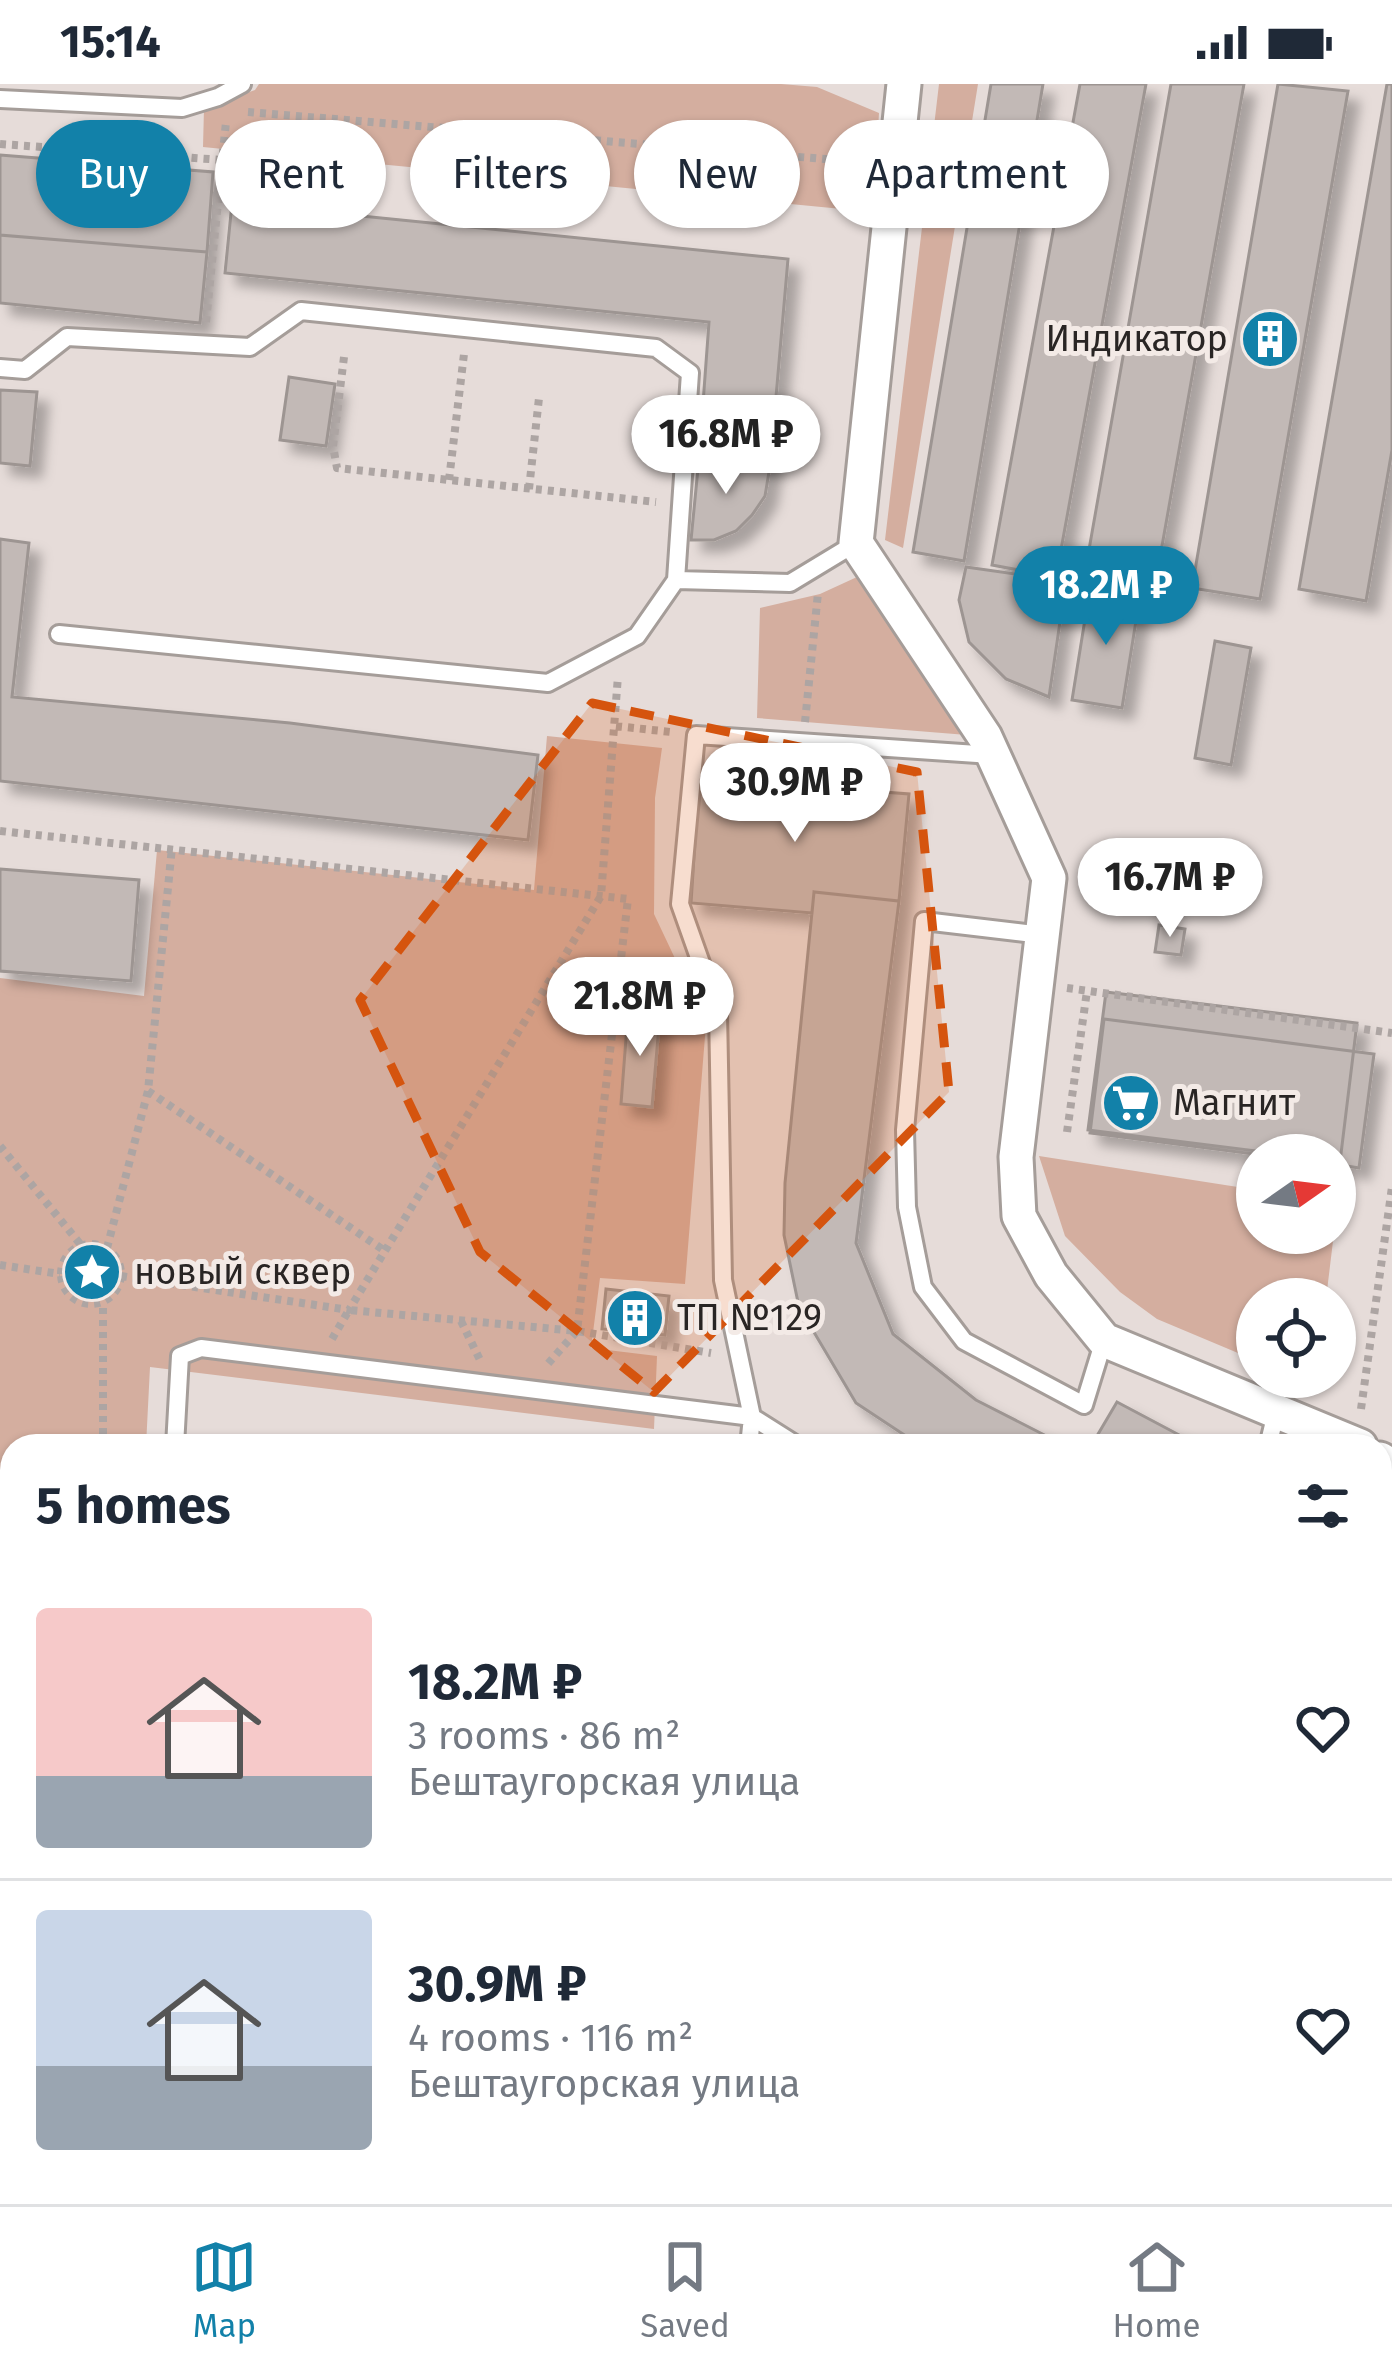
<!DOCTYPE html>
<meta charset="utf-8">
<style>
body{margin:0;font-family:"Fira Sans",sans-serif;background:#f2f2f3;color:#1f2937;height:100vh;display:flex;flex-direction:column;font-size:45px;white-space:nowrap}
*{box-sizing:border-box;margin:0}
p{font-size:39px;color:#747a83}
.icon{flex:none;width:66px;height:66px;fill:none;stroke:currentColor;stroke-width:2;stroke-linecap:round;stroke-linejoin:round}
.map{position:relative;flex:1;overflow:hidden}
.side{position:absolute;left:0px;top:1350px;width:1392px;height:771px;display:flex;flex-direction:column;background:#fff;border-radius:36px 36px 0 0;box-shadow:0 3px 9px #0004}
.side>*{flex:none}
.hud{position:absolute;left:36px;top:36px;width:1320px;height:108px;display:flex;gap:24px}
.needle{width:78px;rotate:76deg}
.tools{position:absolute;left:1236px;top:1050px;display:grid;gap:24px}
.tools a{display:grid;place-items:center;width:120px;height:120px;border-radius:50%;background:#fff;box-shadow:0 3px 9px #0004;font-size:60px}
.price{position:absolute;translate:-50% -102px;padding:0 27px;border-radius:42px;background:#fff;color:#222;font-size:39px;line-height:78px;filter:drop-shadow(0 3px 6px #0008)}
.price::after{content:'';position:absolute;left:50%;top:72px;width:36px;height:27px;margin-left:-18px;background:inherit;clip-path:polygon(0 0,100% 0,50% 100%)}
.price.selected{background:#1281a9;color:#fff}
ul{padding:0;list-style:none}
li{display:flex;align-items:center;gap:36px;height:300px;padding:0 36px}
li+li{border-top:3px solid #e0e1e3}
li span{display:grid;place-items:center;flex:none;width:336px;height:240px;border-radius:12px;color:#555}
li>.icon{margin-inline-start:auto}
span .icon{width:144px;height:144px;fill:#fffc;stroke-width:1}
li b{font-size:51px}
h2{display:flex;justify-content:space-between;align-items:center;height:144px;padding:0 36px;font-size:51px}
.chip{padding:0 42px;border-radius:54px;background:#fff;box-shadow:0 3px 9px #0004;font-size:42px;line-height:108px}
.chip.selected{background:#1281a9;color:#fff}
.status{display:flex;justify-content:space-between;align-items:center;height:84px;padding:0 60px;background:#fff;direction:ltr}
.status svg{height:33px;fill:currentColor}
.dock{display:flex;justify-content:space-around;align-items:center;height:168px;border-top:3px solid #e0e1e3;background:#fff;font-size:33px;color:#747a83}
.dock a{display:grid;justify-items:center;gap:6px}
.dock .selected{color:#1281a9}
.map>svg:first-child{display:block}
</style>
<div class="status"><b>15:14</b><svg viewBox="0 0 49 12"><path d="M0 12V9h3v3zM5 12V6h3v6zM10 12V3h3v9zM15 12V0h3v12zM26 1h20v11H26zM47 4h2v5h-2z"/></svg></div>
<div class="map">
<svg width="1392" height="2120" viewBox="0 0 1392 2120">
<defs>
<filter id="shadow"><feDropShadow dx="11" dy="11" stdDeviation="6" flood-color="#0004"/></filter>
</defs>
<rect width="100%" height="100%" fill="#e6dcd9"/>
<path fill="#d4ae9f" d="M259,0H781L817,3L879,29L873,128L203,63L204,24L255,6Z
M939,0H978L903,464L885,456Z
M857,493L967,651L757,634L760,524L820,510Z
M547,652L662,664L655,714L654,830L706,940L685,1200L600,1194L591,1264L657,1272L654,1345L150,1283L146,1362H12V1823L0,1845V894L144,912L157,766L534,806Z
M1039,1072L1257,1106V1149H1334L1326,1215H1257V1277L1157,1235L1120,1208L1065,1152Z
M0,1936L12,1937V2101L0,2099Z
M107,2109H612L611,2120H231Z"/>
<path fill="#c2b9b6" stroke="#9d9592" stroke-width="3" filter="url(#shadow)" d="M991,0H1043L964,477L913,468Z
M1080,0H1146L1056,493L992,481Z
M1171,0H1244L1154,507L1084,494Z
M1278,0L1348,7L1260,515L1192,504Z
M1387,0H1392V366L1366,517L1299,505Z
M0,71L213,88L207,168L0,151Z
M232,119L788,175L770,382L699,374L709,238L225,189Z
M0,151L207,168L200,239L0,219Z
M289,293L335,300L326,362L280,356Z
M0,306L37,308L30,382L0,379Z
M699,374L770,382L765,412L752,431L736,447L714,456H691Z
M0,455L29,459L12,613L290,639L538,671L528,756L0,697Z
M966,483L1066,497L1049,613L1006,595L969,558L959,516Z
M1090,504L1140,512L1122,624L1072,616Z
M1215,557L1251,564L1231,681L1195,674Z
M699,694L909,710L899,817L814,808L812,829L691,819Z
M0,785L139,796L131,897L0,887Z
M814,808L899,817L856,1159L893,1250L976,1316L1066,1362H921L856,1319L799,1223L784,1151L785,1099Z
M1159,841L1185,845L1181,871L1155,868Z
M1106,908L1357,939L1340,1078L1335,1077V1071H1288L1088,1046Z
M628,928L660,930L652,1023L621,1020Z
M1104,935L1374,970L1359,1084L1335,1080V1071H1262L1090,1049Z
M606,1205L669,1212L665,1251L602,1245Z
M1117,1318L1200,1362H1091Z
M1380,1541L1392,1549V1638L1380,1627Z
M650,2109H700L699,2120H649Z"/>
<g fill="none" stroke-linecap="round" stroke-linejoin="round">
<defs>
<path id="service" d="M0,15L182,24L218,13L242,0
M0,284L25,286L67,253L250,263L301,227L656,264L690,289L676,496L790,499L856,459
M59,550L548,599L637,552L676,496
M1042,851L924,837L905,1046L907,1123L923,1203L964,1257L1084,1321L1104,1256
M175,1362L180,1272L201,1264L752,1333L749,1362
M798,1362L752,1333L723,1196L718,927L680,820L696,651L992,671
M1268,1362L1276,1329
M1380,1456L1392,1463
M546,2120L547,2109
M1327,2120L1328,2109"/>
<path id="minor" d="M904,0L856,459L985,653L1049,794L1016,1073L1019,1132L1051,1191L1104,1256L1360,1362
M1380,1375L1392,1382"/>
</defs>
<use href="#service" stroke="#a59d99" stroke-width="22"/>
<use href="#minor" stroke="#a59d99" stroke-width="39"/>
<path stroke="#ada5a3" stroke-width="8" stroke-dasharray="6 6" stroke-linecap="butt" d="M248,28L861,78
M0,60L222,76
M206,238L226,38
M344,273L333,362L337,384L656,418
M449,396L464,270
M529,405L539,314
M805,638L818,509
M616,642L671,648
M0,747L628,815L577,1247L546,1282
M1067,904L1392,949
M148,1007L385,1167
M1067,1048L1087,907
M0,1062L81,1161
M61 1190a30 30 0 1 1 60 0a30 30 0 1 1-60 0Z
M107,1164L148,1007L172,763
M0,1181L60,1190
M121,1192L349,1226L601,812L618,592
M461,1237L480,1276
M332,1255L349,1226L577,1247L711,1269
M1361,1325L1392,1103
M103,1362V1219
M0,1386L12,1395
M0,1490L12,1466
M0,1584L12,1608
M0,1743L12,1744
M0,1809L12,1789
M0,2112L80,2120
M619,2120L620,2109"/>
<use href="#service" stroke="#fff" stroke-width="16"/>
<use href="#minor" stroke="#fff" stroke-width="33"/>
</g>
<path fill="#d5540e" fill-opacity="0.2" stroke="#d5540e" stroke-width="9" stroke-dasharray="24 15" stroke-linejoin="round" d="M592,619L917,688L949,1008L654,1308L480,1168L360,916Z"/>
<defs>
<symbol id="building-disc" viewBox="-11 -11 22 22"><circle r="9.5" fill="#1281a9" stroke="#f3eae6"/><path d="M-4-6H4V6H1V3H-1V6H-4ZM-2.5-4.3h1.7v1.8h-1.7ZM.8-4.3h1.7v1.8H.8ZM-2.5-1h1.7V.8h-1.7ZM.8-1h1.7V.8H.8Z" fill="#fff"/></symbol>
<symbol id="supermarket-disc" viewBox="-11 -11 22 22"><circle r="9.5" fill="#1281a9" stroke="#f3eae6"/><path d="M-6-5.5h2.5l.6 2H6L4.5 2H-2.5L-4.4-4H-6ZM-1.5 3.2a1.3 1.3 0 1 0 .1 0ZM3 3.2a1.3 1.3 0 1 0 .1 0Z" fill="#fff"/></symbol>
<symbol id="sight-disc" viewBox="-11 -11 22 22"><circle r="9.5" fill="#1281a9" stroke="#f3eae6"/><path d="M0-6L1.8-2.2L6-1.7L2.9 1.2L3.7 5.4L0 3.3L-3.7 5.4L-2.9 1.2L-6-1.7L-1.8-2.2Z" fill="#fff"/></symbol>
</defs>
<g fill-rule="evenodd">
<use href="#building-disc" x="1237" y="222" width="66" height="66"/>
<use href="#supermarket-disc" x="1098" y="986" width="66" height="66"/>
<use href="#sight-disc" x="59" y="1155" width="66" height="66"/>
<use href="#building-disc" x="602" y="1201" width="66" height="66"/>
</g>
<g text-anchor="middle" dominant-baseline="central" stroke-width="10" stroke-linejoin="round" paint-order="stroke">
<g font-size="36" fill="#292524" stroke="#f3eae6" text-anchor="start">
<text x="1228" y="255" text-anchor="end">Индикатор</text>
<text x="1173" y="1019">Магнит</text>
<text x="134" y="1188">новый сквер</text>
<text x="677" y="1234">ТП №129</text>
</g>
</g>
</svg>
<div class="tools">
<a><svg class="needle" viewBox="-14 -14 28 28"><path d="M0-13l5 13h-10z" fill="#e53935"/><path d="M0 13l5-13h-10z" fill="#747a83"/></svg></a>
<a><svg class="icon" aria-label="locate" viewBox="0 0 24 24"><circle cx="12" cy="12" r="6"/><path d="M12 2v4M12 18v4M2 12h4M18 12h4"/></svg></a>
</div>
<b class="price" style="left:726px;top:413px">16.8M ₽</b>
<b class="price selected" style="left:1106px;top:564px">18.2M ₽</b>
<b class="price" style="left:795px;top:761px">30.9M ₽</b>
<b class="price" style="left:1170px;top:856px">16.7M ₽</b>
<b class="price" style="left:640px;top:975px">21.8M ₽</b>
<div class="hud">
<a class="chip selected">Buy</a>
<a class="chip">Rent</a>
<a class="chip">Filters</a>
<a class="chip">New</a>
<a class="chip">Apartment</a>
</div>
<section class="side">
<h2>5 homes<svg class="icon" aria-label="filters" viewBox="0 0 24 24"><path d="M4 7h16M4 17h16"/><circle cx="9" cy="7" r="2"/><circle cx="15" cy="17" r="2"/></svg></h2>
<ul>
<li><span style="background:linear-gradient(#f6c9c9 70%,#9aa5b1 0)"><svg class="icon" aria-label="home" viewBox="0 0 24 24"><path d="M3 11l9-7 9 7M6 9v11h12V9"/></svg></span><div><b>18.2M ₽</b><p>3 rooms · 86 m²</p><p>Бештаугорская улица</p></div><svg class="icon" aria-label="heart" viewBox="0 0 24 24"><path d="M12 20l-8-8c-3-5 5-10 8-4 3-6 11-1 8 4z"/></svg></li>
<li><span style="background:linear-gradient(#c9d6e8 65%,#9aa5b1 0)"><svg class="icon" aria-label="home" viewBox="0 0 24 24"><path d="M3 11l9-7 9 7M6 9v11h12V9"/></svg></span><div><b>30.9M ₽</b><p>4 rooms · 116 m²</p><p>Бештаугорская улица</p></div><svg class="icon" aria-label="heart" viewBox="0 0 24 24"><path d="M12 20l-8-8c-3-5 5-10 8-4 3-6 11-1 8 4z"/></svg></li>
</ul>
</section>
</div>
<nav class="dock">
<a class="selected"><svg class="icon" aria-label="map" viewBox="0 0 24 24"><path d="M3 6l6-2 6 2 6-2v14l-6 2-6-2-6 2zM9 4v14M15 6v14"/></svg>Map</a>
<a><svg class="icon" aria-label="saved" viewBox="0 0 24 24"><path d="M7 4h10v16l-5-4-5 4z"/></svg>Saved</a>
<a><svg class="icon" aria-label="home" viewBox="0 0 24 24"><path d="M3 11l9-7 9 7M6 9v11h12V9"/></svg>Home</a>
</nav>
